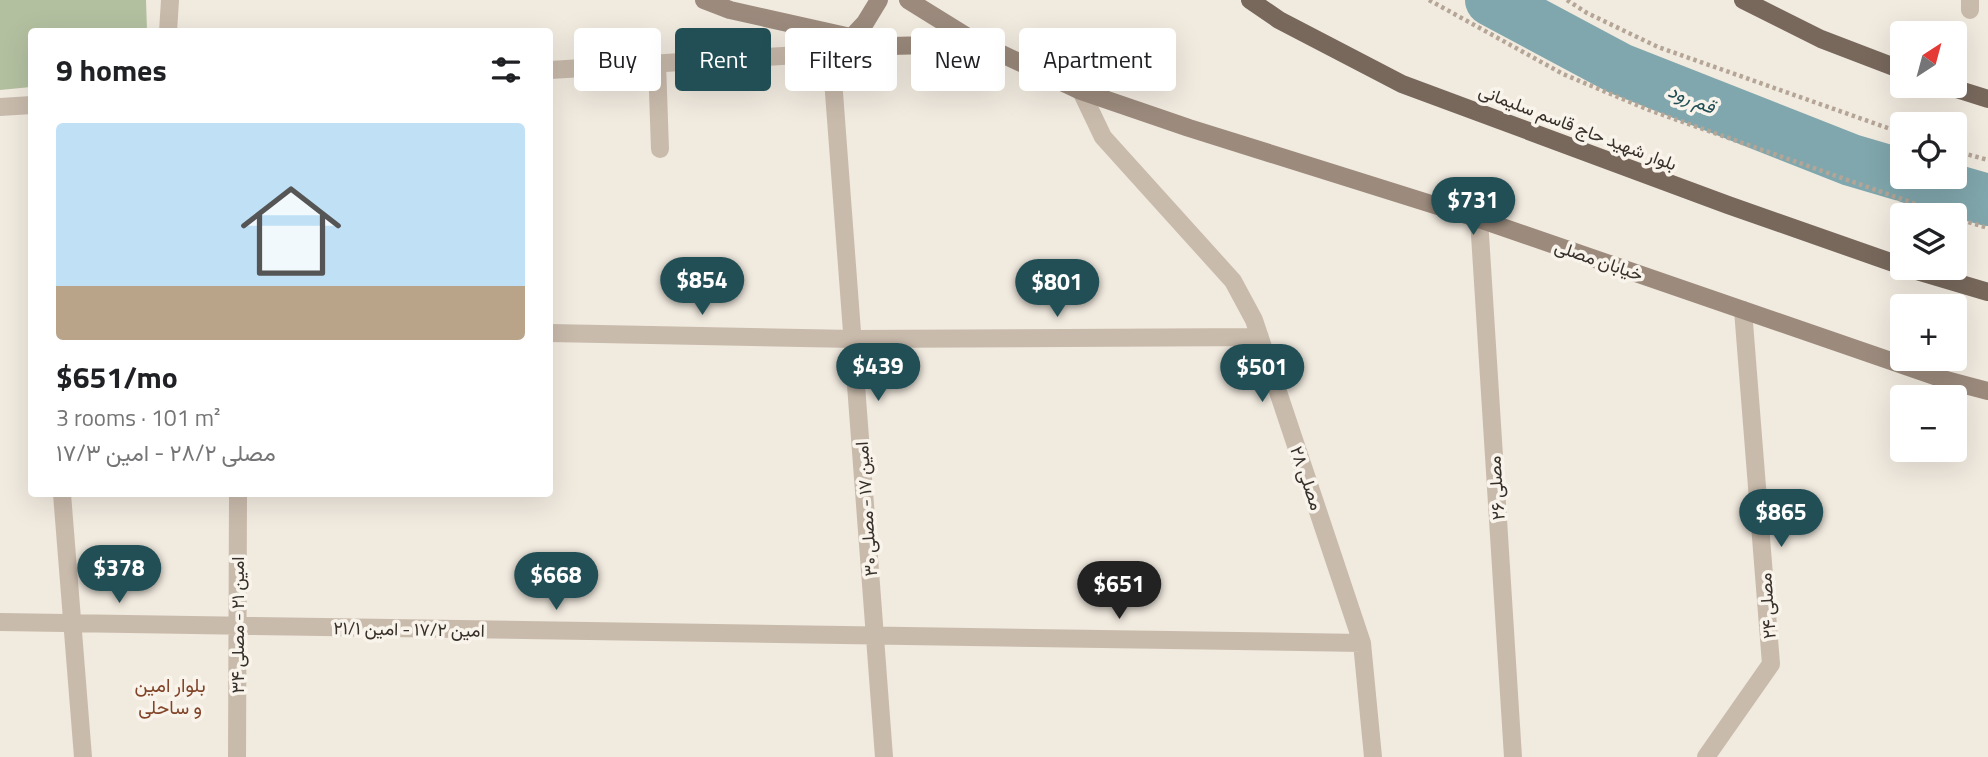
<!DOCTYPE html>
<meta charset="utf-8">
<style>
body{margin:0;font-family:"Titillium Web",Vazirmatn,sans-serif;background:#f6f6f6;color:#202124;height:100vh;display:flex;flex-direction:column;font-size:26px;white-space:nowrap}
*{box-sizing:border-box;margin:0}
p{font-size:23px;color:#757577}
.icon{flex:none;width:38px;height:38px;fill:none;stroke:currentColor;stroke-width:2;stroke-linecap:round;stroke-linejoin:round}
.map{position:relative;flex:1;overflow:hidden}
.sheet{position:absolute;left:28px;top:28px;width:525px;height:469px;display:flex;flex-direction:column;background:#fff;border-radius:7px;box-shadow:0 7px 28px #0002}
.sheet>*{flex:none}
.banner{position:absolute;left:574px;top:28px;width:665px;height:63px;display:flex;gap:14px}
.needle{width:46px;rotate:36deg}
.controls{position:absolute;left:1890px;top:21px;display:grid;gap:14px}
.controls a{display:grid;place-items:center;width:77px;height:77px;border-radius:7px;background:#fff;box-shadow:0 7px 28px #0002;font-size:35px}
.price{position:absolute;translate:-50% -60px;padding:0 16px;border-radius:24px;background:#224f56;color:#fff;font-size:23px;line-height:46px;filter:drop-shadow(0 2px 4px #0008)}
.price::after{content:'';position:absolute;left:50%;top:42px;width:21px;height:16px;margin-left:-10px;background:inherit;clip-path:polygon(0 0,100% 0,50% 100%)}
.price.on{background:#222;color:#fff}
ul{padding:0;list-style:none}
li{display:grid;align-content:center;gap:14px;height:371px;padding:0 28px}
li+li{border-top:2px solid #e0e0e0}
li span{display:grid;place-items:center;height:217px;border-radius:7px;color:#555}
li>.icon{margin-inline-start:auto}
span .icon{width:126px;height:126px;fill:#fffc;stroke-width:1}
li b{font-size:30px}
h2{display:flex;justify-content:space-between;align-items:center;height:84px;padding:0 28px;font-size:30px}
.chip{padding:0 24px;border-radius:7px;background:#fff;box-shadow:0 7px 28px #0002;font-size:24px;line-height:63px}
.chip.on{background:#224f56;color:#fff}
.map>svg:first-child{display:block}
</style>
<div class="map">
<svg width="1988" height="757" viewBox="0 0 1988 757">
<rect width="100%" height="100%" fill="#f1eadf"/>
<path fill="#b3c0a0" d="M0,0H146L147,31L32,32L31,87L0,90Z"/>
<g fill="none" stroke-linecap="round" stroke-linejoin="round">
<path stroke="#80a7ad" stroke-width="52" d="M1491,0L1620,69L1851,160L1902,175
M1908,177L1988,200"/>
<path stroke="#b5a596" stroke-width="4.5" stroke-dasharray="3.5 3.5" stroke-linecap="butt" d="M1429,0L1563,74L1649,110L1947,215
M1567,0L1587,13L1658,47L1902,133
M1955,151L1988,160
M1955,218L1988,228"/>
<path stroke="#c9bbac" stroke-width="18" d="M1970,10V0
M168,32L170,0
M657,63L660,149
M550,70L831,53L884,757
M1081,91L1103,137L1233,281L1254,320L1362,643L1373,757
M0,107L32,105
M1479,219L1513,757
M550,333L854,339L1260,337
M62,494L83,757
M0,622L1362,643
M237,757L238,494
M1706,757L1771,664L1743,310"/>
<path stroke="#9c8b7d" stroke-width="18" d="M704,0L730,10L891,46L930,45L974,41
M908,0L974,41L1081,91L1189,128L1479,219L1946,380L1988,391
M851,38L865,23L879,0"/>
<path stroke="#78685c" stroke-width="18" d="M1250,0L1279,20L1402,84L1728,205L1902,266
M1743,0L1821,39L1902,70
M1947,86L1988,99
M1907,268L1988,292"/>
</g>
<g text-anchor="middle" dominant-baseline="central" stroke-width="7" stroke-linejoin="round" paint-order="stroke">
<g font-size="18" fill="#372f2a" stroke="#f9f4eb">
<text transform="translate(1578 127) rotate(21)">بلوار شهید حاج قاسم سلیمانی</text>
<text transform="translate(1599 260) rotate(19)">خیابان مصلی</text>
<text transform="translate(1307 478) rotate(71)">مصلی ۲۸</text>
<text transform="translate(1496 488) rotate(-94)">مصلی ۲۶</text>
<text transform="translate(866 509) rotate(-94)">امین ۱۷ - مصلی ۳۰</text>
<text transform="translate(1767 606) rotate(-94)">مصلی ۲۴</text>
<text transform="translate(237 625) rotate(-90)">امین ۲۱ - مصلی ۳۴</text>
<text transform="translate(409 629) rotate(1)">امین ۱۷/۲ - امین ۲۱/۱</text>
</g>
<g font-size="19" font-style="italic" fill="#224f56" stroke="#f9f4eb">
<text transform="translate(1692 98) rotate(22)">قم رود</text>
</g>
<g font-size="19" fill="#814428" stroke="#f9f4eb">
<text x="170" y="684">بلوار امین<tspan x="170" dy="22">و ساحلی</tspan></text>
</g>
</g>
</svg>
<div class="controls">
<a><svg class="needle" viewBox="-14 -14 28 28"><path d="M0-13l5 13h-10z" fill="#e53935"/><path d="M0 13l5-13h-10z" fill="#757577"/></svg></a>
<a><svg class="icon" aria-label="locate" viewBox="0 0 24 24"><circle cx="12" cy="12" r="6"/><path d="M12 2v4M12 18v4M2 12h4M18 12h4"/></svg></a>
<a><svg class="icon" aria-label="layers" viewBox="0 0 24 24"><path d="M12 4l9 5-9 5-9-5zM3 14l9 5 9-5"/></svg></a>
<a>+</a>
<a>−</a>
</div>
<b class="price" style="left:1473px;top:237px">$731</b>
<b class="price" style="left:702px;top:317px">$854</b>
<b class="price" style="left:1057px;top:319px">$801</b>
<b class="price" style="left:878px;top:403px">$439</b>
<b class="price" style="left:1262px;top:404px">$501</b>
<b class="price" style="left:1781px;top:549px">$865</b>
<b class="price" style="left:119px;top:605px">$378</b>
<b class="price" style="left:556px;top:612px">$668</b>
<b class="price on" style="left:1119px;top:621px">$651</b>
<div class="banner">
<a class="chip">Buy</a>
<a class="chip on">Rent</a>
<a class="chip">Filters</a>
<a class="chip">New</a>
<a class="chip">Apartment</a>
</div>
<section class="sheet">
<h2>9 homes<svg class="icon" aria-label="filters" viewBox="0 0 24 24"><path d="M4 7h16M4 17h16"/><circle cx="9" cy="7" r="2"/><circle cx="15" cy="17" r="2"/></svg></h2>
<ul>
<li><span style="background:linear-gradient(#bfe0f5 75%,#b9a48a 0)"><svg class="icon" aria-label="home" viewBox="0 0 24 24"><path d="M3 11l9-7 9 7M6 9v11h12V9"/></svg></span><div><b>$651/mo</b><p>3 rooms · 101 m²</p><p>مصلی ۲۸/۲ - امین ۱۷/۳</p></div></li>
</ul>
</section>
</div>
